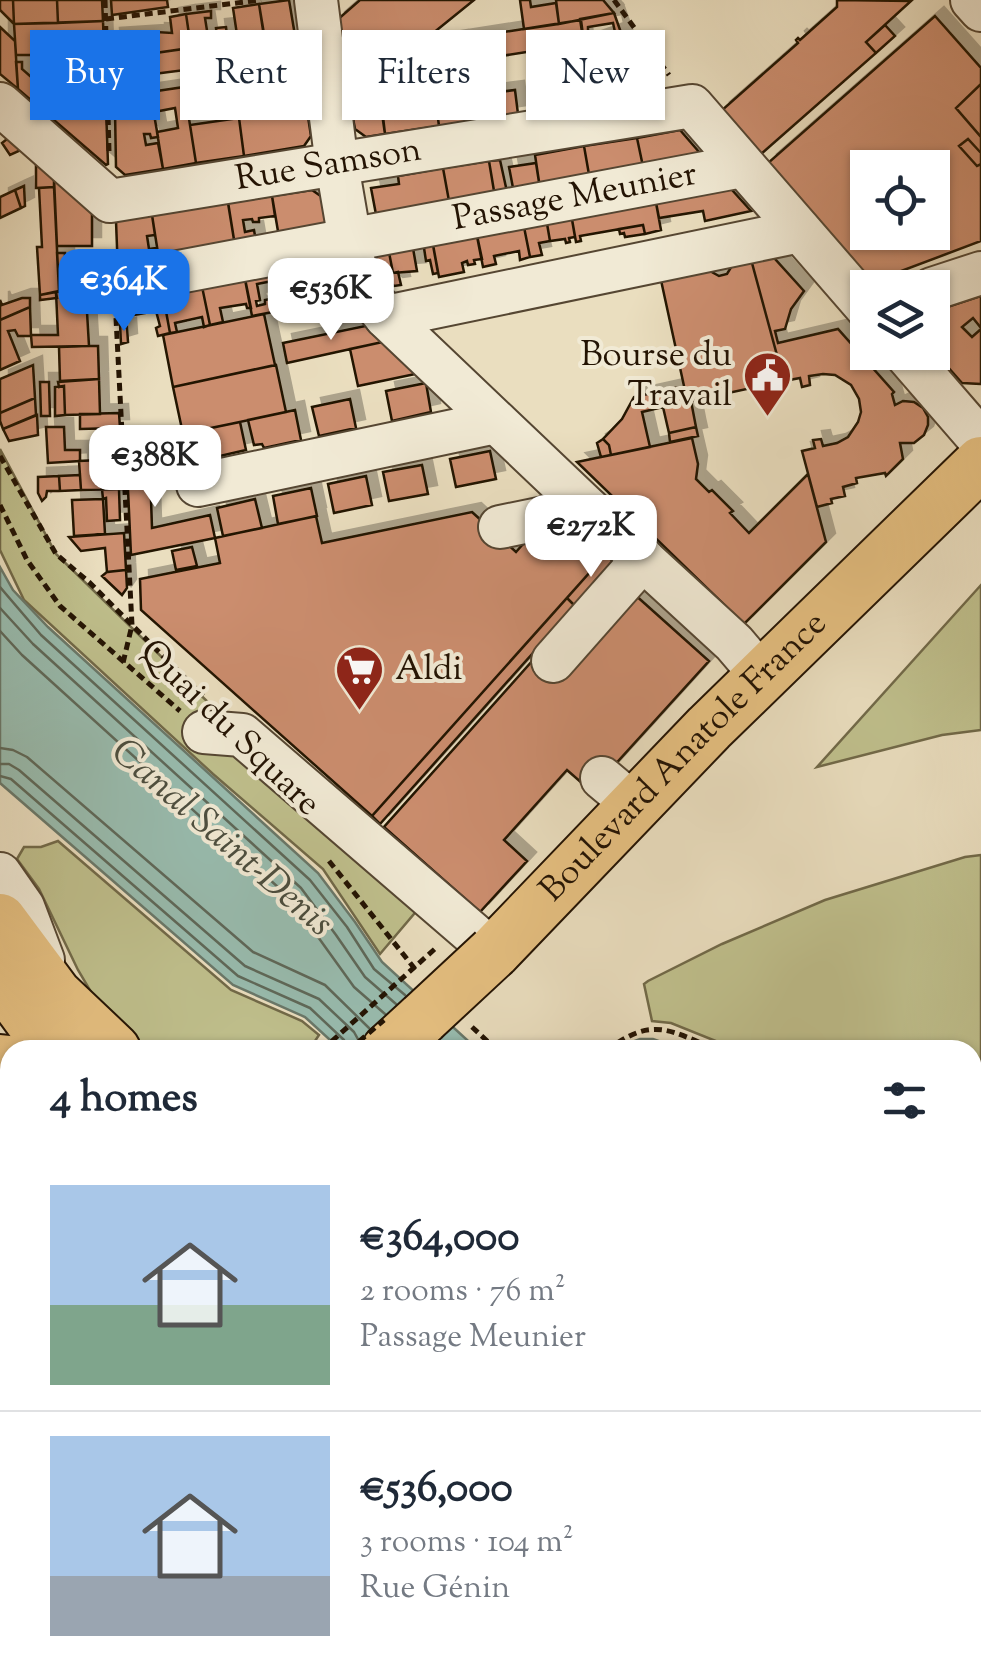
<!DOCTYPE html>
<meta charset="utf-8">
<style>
body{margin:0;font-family:"Sorts Mill Goudy",serif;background:#f2f2f3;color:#1f2937;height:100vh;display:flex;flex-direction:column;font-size:38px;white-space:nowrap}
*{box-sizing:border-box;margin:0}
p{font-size:32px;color:#747a83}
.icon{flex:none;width:55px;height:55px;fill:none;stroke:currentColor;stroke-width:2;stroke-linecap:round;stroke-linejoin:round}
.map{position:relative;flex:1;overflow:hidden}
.side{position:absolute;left:0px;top:1040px;width:982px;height:640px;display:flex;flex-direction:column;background:#fff;border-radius:30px 30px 0 0;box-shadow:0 2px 8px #0004}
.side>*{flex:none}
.top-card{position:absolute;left:30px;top:30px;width:922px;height:90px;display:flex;gap:20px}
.controls{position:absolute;left:850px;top:150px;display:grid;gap:20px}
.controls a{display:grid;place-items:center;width:100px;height:100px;border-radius:0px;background:#fff;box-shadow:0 2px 8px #0004;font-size:50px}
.price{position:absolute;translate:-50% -85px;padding:0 22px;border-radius:20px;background:#fff;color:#222;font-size:32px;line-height:65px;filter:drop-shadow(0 2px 5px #0008)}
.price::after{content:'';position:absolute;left:50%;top:60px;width:30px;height:22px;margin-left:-15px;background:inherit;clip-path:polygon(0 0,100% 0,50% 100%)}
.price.on{background:#1a73e8;color:#fff}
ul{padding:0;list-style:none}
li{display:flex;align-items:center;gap:30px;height:250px;padding:0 50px}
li+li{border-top:2px solid #e0e1e3}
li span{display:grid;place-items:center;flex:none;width:280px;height:200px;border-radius:0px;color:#555}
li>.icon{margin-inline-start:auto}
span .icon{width:120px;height:120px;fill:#fffc;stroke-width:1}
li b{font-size:42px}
h2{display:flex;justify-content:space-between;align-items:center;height:120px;padding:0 50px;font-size:42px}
.chip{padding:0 35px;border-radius:0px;background:#fff;box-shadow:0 2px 8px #0004;font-size:35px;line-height:90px}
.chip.on{background:#1a73e8;color:#fff}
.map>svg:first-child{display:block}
</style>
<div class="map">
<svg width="981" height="1680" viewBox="0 0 981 1680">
<defs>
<filter id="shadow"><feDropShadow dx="9" dy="-9" stdDeviation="0" flood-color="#0004"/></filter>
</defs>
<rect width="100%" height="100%" fill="#eadebf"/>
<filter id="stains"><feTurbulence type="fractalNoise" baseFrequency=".002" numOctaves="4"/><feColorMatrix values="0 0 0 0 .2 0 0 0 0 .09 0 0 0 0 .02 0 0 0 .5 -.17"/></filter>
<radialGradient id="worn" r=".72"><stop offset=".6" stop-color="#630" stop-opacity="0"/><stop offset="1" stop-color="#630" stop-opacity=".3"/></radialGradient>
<path fill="#bfbf8c" stroke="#716948" stroke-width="2.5" d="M0,449L56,554L419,908L380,954L323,869L213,774L24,600L0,550Z
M981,585V730L942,735L817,767Z
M58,841L231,990L302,1021L319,1035L309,1050H151L104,1014L78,970L39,889L17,859L24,847H41Z
M981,855V1147L973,1144L972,1050H738L671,1023L652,1021L644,984L648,981L722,944L825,900L965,857Z
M0,1169L10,1186V1258L0,1236Z
M10,1283V1348L0,1363V1297Z"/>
<path fill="#98bcaf" stroke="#69786a" stroke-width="2.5" d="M0,567L13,590L48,627L318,873L355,922L382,962L478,1050H341L305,1017L233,985L0,783Z
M640,1039H653L684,1050H621L629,1043Z
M973,1168L981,1172V1559H972Z"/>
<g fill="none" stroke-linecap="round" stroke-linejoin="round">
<path stroke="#5e6859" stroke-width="2.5" d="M0,587L41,635L310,880L347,927L374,969L405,995
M0,608L33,644L301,888L336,935L365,977L396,1004
M0,631L22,655L290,898L354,987L385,1014
M0,748L13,750L27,757L253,952L325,985L369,1028
M0,764H9L19,770L245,966L319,999L354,1032L359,1041V1050
M0,776L11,779L238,976L310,1008L344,1040L347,1050"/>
</g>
<path fill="#cb8d6e" stroke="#231303" stroke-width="2.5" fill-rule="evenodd" filter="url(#shadow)" d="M0,0H13L14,24L0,10Z
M13,0H57L58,23L14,24Z
M57,0H102L103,21L58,23Z
M111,0H167L168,7L112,15Z
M289,0L300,65L269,69L265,44L273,42L272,33L264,34L259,4Z
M360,0H474L427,38L428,44L342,56L336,21Z
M520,0H530L531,7L556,3L559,24L524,29Z
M556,0H603L614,13L559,24Z
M837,0L911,1L866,42L876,53L760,155L721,111L798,43L796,40L798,38L800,40L837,7Z
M259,4L269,69L251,72L249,41L245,42L246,47L239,48L233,8Z
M211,11V18H205L208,37L217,36L216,28L226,27L228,43L191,48L186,14Z
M614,13L629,55L598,66L590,41L615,32L613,23L588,27V31L582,32L580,19Z
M186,14L191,48L113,59L111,37L156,34V32L172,33L170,17Z
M935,16L981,68V84L956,108L981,137V153L968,139L959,146L977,166L981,164V241L872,282L768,163ZM868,168H932V232H868Z
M581,20L584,43L463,62L459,39Z
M103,21L108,164L106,165L18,89L16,62H22V69L72,113L77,102H87L85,73H81V69H77L76,42H59L60,55H43V39H32L33,55H16L14,24Z
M885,25L895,36L876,53L866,42Z
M0,27L15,41L18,89L0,74Z
M459,39L471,121L439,126L428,44L439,42L443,86L449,85L447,71L451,70L446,41Z
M428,44L439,126L385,134L373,52Z
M196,47L199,66H192L190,48Z
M190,48L193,69L114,79L113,59Z
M373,51L378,85L348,90L342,56Z
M575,59L576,66L587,64L593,104L560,108L554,61Z
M43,65H60L61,95L44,82Z
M300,65L311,136L304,146L244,156L239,118L280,112L279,106L287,105L286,103H281L279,96L266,98V103L251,105L250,100L237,102L233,75L247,73L249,81L260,79V71Z
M488,74L491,93L515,90L518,114L471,121L468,96L477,95L475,76Z
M233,79L235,93L206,97L205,93L185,96L184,87Z
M981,84V137L956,108Z
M184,87L196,163L163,169L157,132L178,128L175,108L154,112L150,92Z
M152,103L158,137L151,138L150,134H144L146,145L158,143L163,169L125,175L116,167L115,110Z
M382,108L385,134L366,137L355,129L352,113Z
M239,118L244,156L196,163L190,125Z
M680,130L706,160L645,176L637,138Z
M637,138L645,176L591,186L584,146Z
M7,139L21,150L10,155L2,143Z
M968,139L981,153V164L977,166L959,146Z
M584,146L591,186L541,195L535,155Z
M500,160L509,201L496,203L489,161Z
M489,161L496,203L451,212L443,168Z
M36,163L54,178V187L36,188Z
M536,163L541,195L514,193L509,167Z
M443,168L451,212L378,225L371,188L399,184L398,176Z
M54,178L92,211V246H57Z
M723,180L751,211L705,221L703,211L659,218L654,192Z
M24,186L25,206L21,208L15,190Z
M54,187L59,291L40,295L37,247H42L39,188Z
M15,190L21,208L0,218V197Z
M312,190L322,197L328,235L280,243L272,196Z
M654,192L661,230L645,234L643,225L580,236L581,241L576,242L570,208Z
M272,196L275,216L259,218V222H253L252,219L243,220L245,232L254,230L257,247L236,252L228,203Z
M228,202L236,252L160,266L152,215Z
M570,208L575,237L569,238L570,242L566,243L565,239L550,241L545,212Z
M545,212L550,241L539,243L542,255L530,257L522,217Z
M152,215L155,235L147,236L149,249L157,248L160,266L118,273L116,221Z
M522,217L530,257L520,260L519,251L494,256L496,264L483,267L475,226Z
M643,225L645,234L625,237L624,233L620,234L619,229Z
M475,226L482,259L474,260L475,264L468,265L467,261L462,263L464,272L439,277L431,234Z
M431,234L438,273L433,274L430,260L426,261L422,235Z
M411,237L417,271L393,273L387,242Z
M387,242L393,273L398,272L401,285L394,286L378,271L374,244Z
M766,249L804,291L791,309L785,329L775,331L778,343L838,329L894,392L892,394L895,405L903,401L914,402L923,408L928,417V425L924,435L914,443H900L903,459L886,476L885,473L856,478L857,483L843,487L845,496L831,499L832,503L817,507L802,451L815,448L813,440L821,439L823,446L837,443L848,437L858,422L861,412L859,399L851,385L835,375L823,374L809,376L810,385L802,387L800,378L784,381L749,252Z
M749,252L784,381L691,401L696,427L669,433L663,407L642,412L650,447L611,455L609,445L603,439L622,419L634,397L684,386L659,271L708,270L719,276L727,274L733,264Z
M57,253H65V271H58Z
M328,253L331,273L293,279L290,260Z
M290,260L293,277L257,284L260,300L256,301L257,306L265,304V300L296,294L299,307L252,316L243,269Z
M95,261H113L114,289L59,291L58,271L93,270Z
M243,269L251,308H247L246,304L220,308L223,322L210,325L200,277Z
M200,277L210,325L204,327L202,317L175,323L177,332L170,333L161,284Z
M161,284L170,333L158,336L156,328L160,326L156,311L128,316L123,291Z
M92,290V296L86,295L89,346L32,347L31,335H58L56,292Z
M56,292L57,298L40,300V295Z
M981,296V328L973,318L962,327L972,337L981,329V384L962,383L932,349V312Z
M22,298H30V307L0,320V300L2,305Z
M30,307L31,336H18L15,330L8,331L20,361L0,370V320Z
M264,314L275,365L173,387L163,335Z
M124,322V328L127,327L128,342L121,344L120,323Z
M370,325L387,341L287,363L283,343Z
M387,341L420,373L358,386L350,349Z
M89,346H98L99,379L60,381L59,347Z
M33,365L35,398L0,413V379Z
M276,365L286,412L183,434L173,387Z
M99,379L100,414L65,415L64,386L59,387L58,382Z
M40,382H49L50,416H41Z
M426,383L431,412L392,421L386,391Z
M64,386L65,415L55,416V387Z
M35,398L36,415L3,429L0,421V413Z
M350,399L356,428L319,436L312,407Z
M295,410L301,440L264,448L262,444L254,445L248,420Z
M119,413L120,428L80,429V414Z
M37,415L38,435L9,441L3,429Z
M240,422L246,450L207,459L201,430Z
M46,427H64L65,450H80V461L48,463Z
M696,427L698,436L670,442L669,433Z
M193,432L197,454L175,458L170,436Z
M692,438L698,464L696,479L709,492L712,490L733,511L730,513L749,533L808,474L826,542L744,624L577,462Z
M603,439L609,445L611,455L601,457L597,443Z
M149,441L152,528L210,515L215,538L131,555L126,446Z
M121,447V459L103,460L102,448Z
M490,451L496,479L456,487L450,459Z
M121,459L122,489L81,490L79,461Z
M422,465L428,494L389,501L383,472Z
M80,475L81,490L60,491L59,476Z
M59,476L60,491H47L46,497L42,501L38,493V477Z
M366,476L372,505L334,513L328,484Z
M311,488L317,516L278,524L273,496Z
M102,489H119L120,520L107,521L106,498L103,499Z
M103,499L105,534L74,536L72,500Z
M255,499L262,528L223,536L217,508Z
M472,512L516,552L531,535L578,526L607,553L372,816L141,610L140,579L220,563L215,538L316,516L322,543Z
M124,533L126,570L107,572L105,548L81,551L69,537Z
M192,547L197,566L176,570L172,551Z
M607,553L615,561L575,606L567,598Z
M126,570L127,588L122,595L102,576L107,572Z
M633,593L709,661L591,791L567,770L504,840L527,861L480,912L384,827L542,650Z
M567,598L575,606L380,824L372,816Z
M10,1645V1670H166L157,1680H0V1656Z"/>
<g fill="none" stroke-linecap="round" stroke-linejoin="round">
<defs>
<g id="minor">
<path d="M316,0L337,165L357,281L386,317L588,509L734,643L763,677"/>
<path d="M972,0L981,10"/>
<path id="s1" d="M0,104L110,201L692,106L868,309"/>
<path id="s2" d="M115,284L742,166"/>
<path d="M932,289L981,273"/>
<path d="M386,317L800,231"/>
<path d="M904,352L981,441"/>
<path d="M198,485L496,422"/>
<path d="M500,527L588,509"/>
<path d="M553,661L643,559"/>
<path d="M204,732L242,735L494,952"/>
<path d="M602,778L633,804"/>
<path d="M0,874L23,907L43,960"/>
<path d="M0,1618L9,1608L6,1559"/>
<path d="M374,1673L376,1670"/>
<path d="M192,1680L201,1670"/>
</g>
<g id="major">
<path d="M0,920L55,994L114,1050"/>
<path id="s3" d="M494,952L709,728L981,463"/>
<path d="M0,978L53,1050"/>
<path d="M388,1050L423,1018"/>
<path d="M0,1061L10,1062"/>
<path d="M0,1135L10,1152"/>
<path d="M0,1493L10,1477"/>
<path d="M0,1567L10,1553"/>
<path d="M764,1670L790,1680"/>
<path d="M890,1670L926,1680"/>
<path d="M976,1680H981"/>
</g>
</defs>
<use href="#minor" stroke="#554632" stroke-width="46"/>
<use href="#major" stroke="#231303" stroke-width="56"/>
<path stroke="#231303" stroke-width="5" stroke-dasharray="8 5" stroke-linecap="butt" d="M105,0L109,152
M614,0L669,75
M106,19L261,0
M116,318L132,625L123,663
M0,456L56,554L90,583L203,696
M0,505L27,560L60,606L180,711
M329,861L415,969
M472,1027L497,1050
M607,1050C653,1016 669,1030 717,1050
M972,1139L981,1135
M972,1154L981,1158
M0,1385L10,1369"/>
<use href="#minor" stroke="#f1ead5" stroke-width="42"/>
<use href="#major" stroke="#e5bf80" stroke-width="52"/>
<defs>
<path id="major-bridge" d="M423,1018L494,952"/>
</defs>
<use href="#major-bridge" stroke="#231303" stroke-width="56" stroke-linecap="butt"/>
<path stroke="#231303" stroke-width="5" stroke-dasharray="8 5" stroke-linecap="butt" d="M322,1050L437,947
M349,1050L384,1020"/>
<use href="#major-bridge" stroke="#e5bf80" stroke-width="52"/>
</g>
<defs>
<symbol id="civic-pin" viewBox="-11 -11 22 30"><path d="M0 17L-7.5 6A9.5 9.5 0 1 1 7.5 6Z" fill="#8f2418" stroke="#f1ead5"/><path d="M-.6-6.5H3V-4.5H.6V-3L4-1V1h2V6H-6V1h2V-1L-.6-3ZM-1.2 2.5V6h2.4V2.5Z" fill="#fff"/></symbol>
<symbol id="supermarket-pin" viewBox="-11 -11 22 30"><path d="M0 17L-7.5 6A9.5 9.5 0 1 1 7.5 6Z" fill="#8f2418" stroke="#f1ead5"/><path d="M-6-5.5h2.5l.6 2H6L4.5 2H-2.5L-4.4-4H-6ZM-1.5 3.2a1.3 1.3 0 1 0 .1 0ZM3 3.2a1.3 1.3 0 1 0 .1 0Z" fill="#fff"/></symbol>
</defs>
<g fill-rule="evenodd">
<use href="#civic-pin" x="740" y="348" width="55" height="75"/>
<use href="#supermarket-pin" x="332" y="642" width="55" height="75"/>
</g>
<g text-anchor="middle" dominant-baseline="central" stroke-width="8" stroke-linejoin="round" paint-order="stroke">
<g font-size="35" fill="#231303" stroke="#f1ead5">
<text stroke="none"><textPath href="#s1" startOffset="368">Rue Samson</textPath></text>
<text stroke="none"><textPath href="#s2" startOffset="468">Passage Meunier</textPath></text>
<text transform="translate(229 729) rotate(44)">Quai du Square</text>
<text stroke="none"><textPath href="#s3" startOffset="272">Boulevard Anatole France</textPath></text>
</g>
<g font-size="35" fill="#231303" stroke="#f1ead5" text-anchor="end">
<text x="732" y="356">Bourse du<tspan x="732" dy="40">Travail</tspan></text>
<text x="395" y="670" text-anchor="start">Aldi</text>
</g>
<g font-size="38" font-style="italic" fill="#4c4e3f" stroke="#f1ead5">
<text transform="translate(221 839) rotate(41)">Canal Saint-Denis</text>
</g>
</g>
<rect width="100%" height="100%" filter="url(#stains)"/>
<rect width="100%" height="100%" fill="url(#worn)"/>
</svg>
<div class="controls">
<a><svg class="icon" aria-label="locate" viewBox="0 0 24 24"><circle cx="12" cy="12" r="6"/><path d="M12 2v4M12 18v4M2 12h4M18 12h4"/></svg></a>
<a><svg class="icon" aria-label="layers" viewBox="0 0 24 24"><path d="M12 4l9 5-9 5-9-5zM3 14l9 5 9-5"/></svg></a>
</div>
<b class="price on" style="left:124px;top:334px">€364K</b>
<b class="price" style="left:331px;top:343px">€536K</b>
<b class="price" style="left:155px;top:510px">€388K</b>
<b class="price" style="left:591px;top:580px">€272K</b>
<div class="top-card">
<a class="chip on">Buy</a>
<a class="chip">Rent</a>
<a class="chip">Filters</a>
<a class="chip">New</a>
</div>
<section class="side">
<h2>4 homes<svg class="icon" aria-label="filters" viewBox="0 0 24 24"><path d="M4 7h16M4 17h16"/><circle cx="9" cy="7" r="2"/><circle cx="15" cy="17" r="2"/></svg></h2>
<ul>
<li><span style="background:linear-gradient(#a9c7e8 60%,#7fa58c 0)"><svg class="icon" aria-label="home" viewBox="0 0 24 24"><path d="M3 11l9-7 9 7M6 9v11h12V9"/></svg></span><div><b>€364,000</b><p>2 rooms · 76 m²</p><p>Passage Meunier</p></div></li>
<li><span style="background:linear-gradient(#a9c7e8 70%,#9aa5b1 0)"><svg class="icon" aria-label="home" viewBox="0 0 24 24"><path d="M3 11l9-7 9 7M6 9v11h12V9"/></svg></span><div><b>€536,000</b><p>3 rooms · 104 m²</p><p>Rue Génin</p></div></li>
</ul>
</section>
</div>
